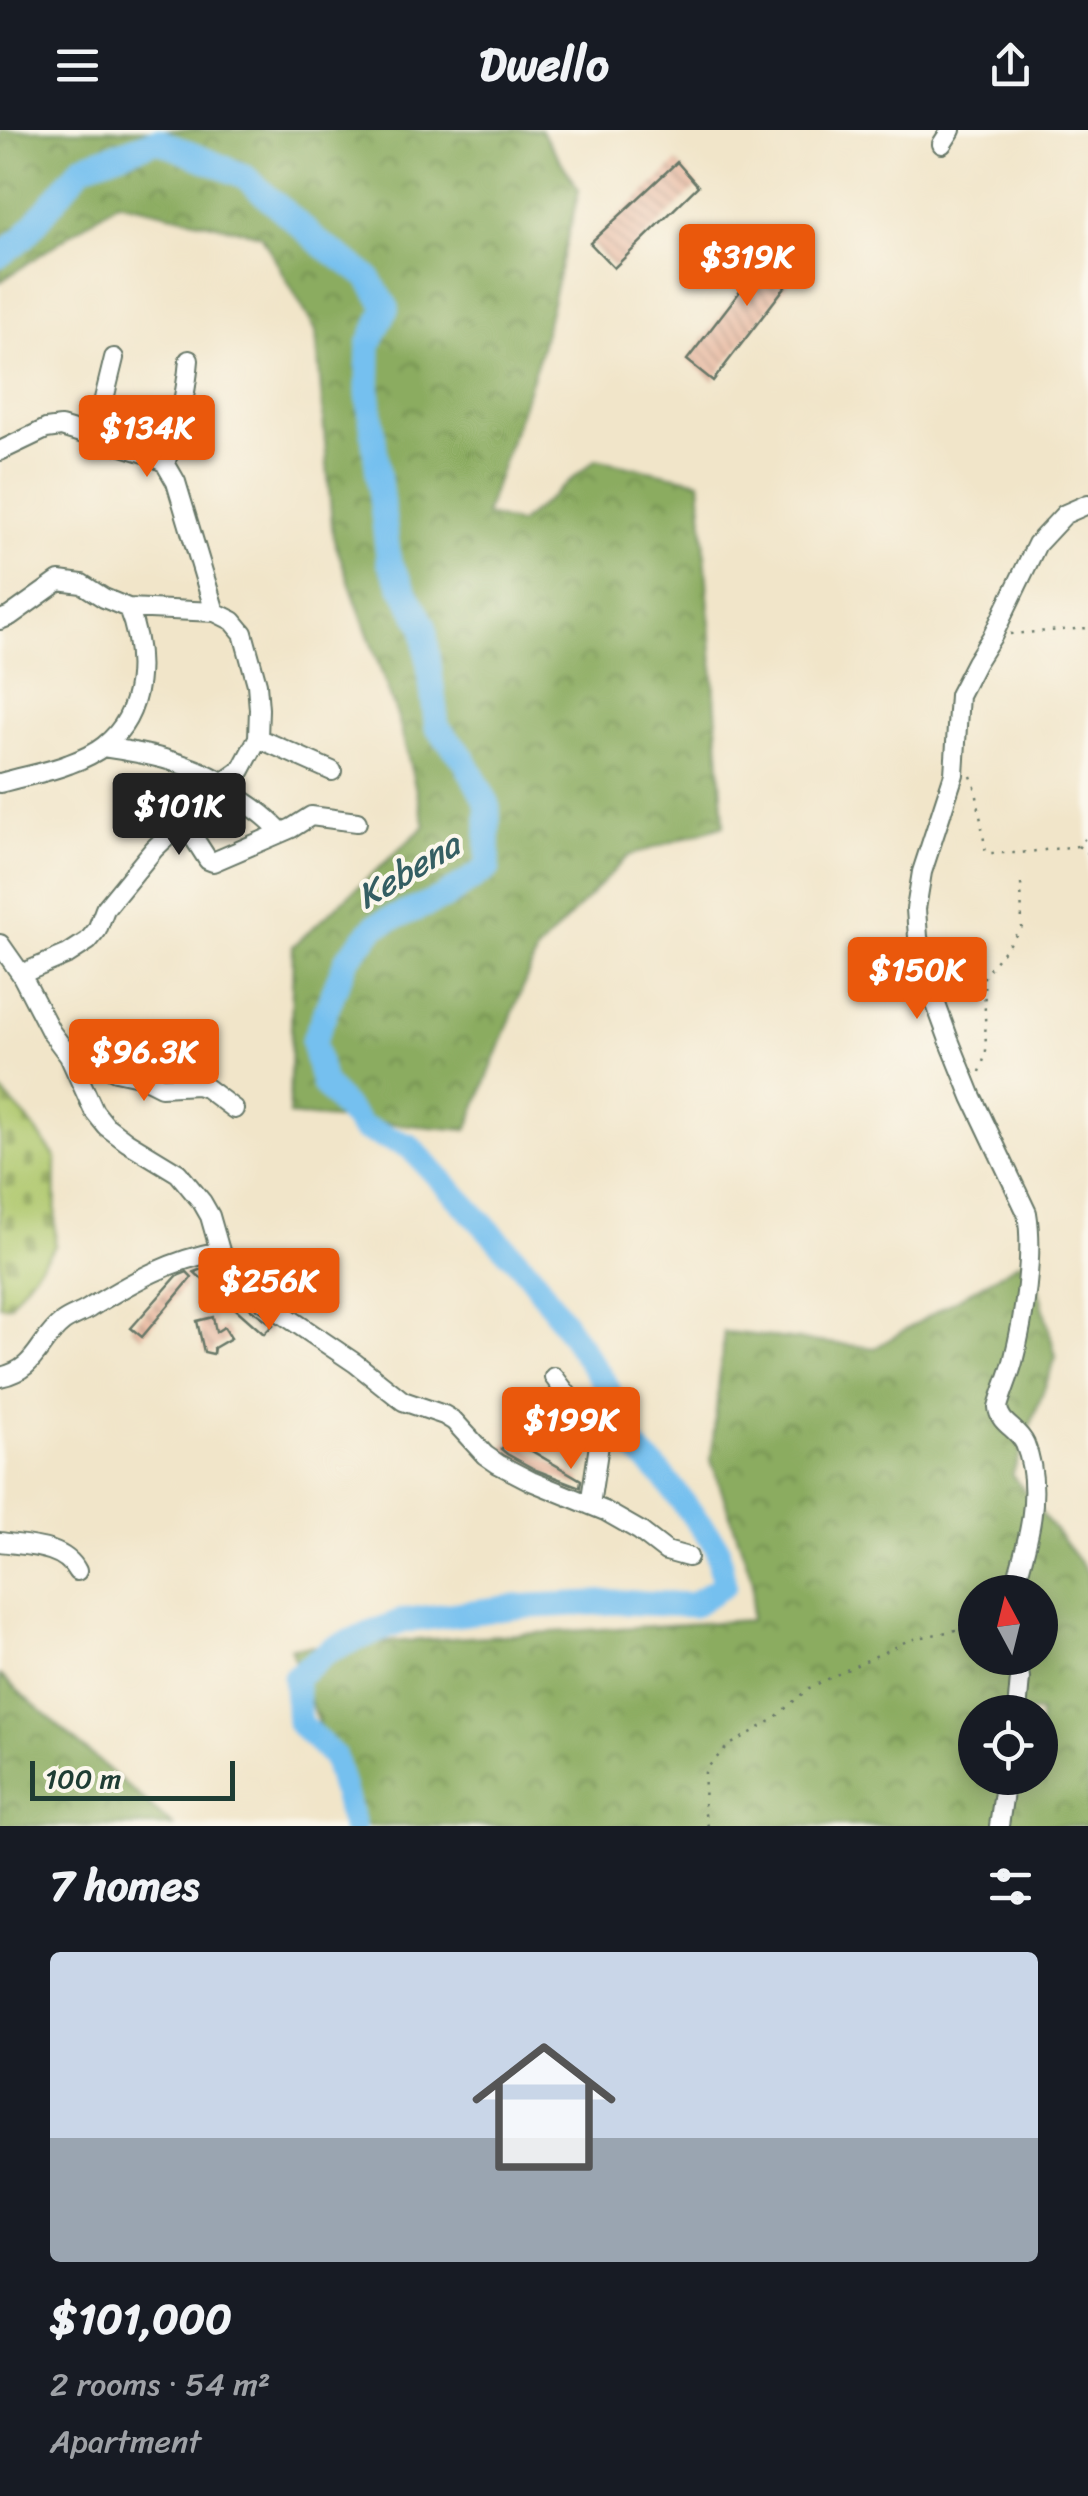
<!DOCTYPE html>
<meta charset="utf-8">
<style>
body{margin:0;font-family:Sriracha,sans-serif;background:#20242c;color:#f1f3f6;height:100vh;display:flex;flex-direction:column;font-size:38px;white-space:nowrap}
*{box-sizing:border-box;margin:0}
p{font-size:32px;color:#9ea1a6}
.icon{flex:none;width:55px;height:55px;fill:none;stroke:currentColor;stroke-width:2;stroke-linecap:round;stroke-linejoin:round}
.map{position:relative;height:1696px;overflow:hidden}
.sheet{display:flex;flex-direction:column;background:#171b24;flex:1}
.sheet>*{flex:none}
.needle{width:65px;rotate:353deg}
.controls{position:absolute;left:958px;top:1445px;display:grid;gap:20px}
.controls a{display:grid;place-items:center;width:100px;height:100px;border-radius:50%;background:#171b24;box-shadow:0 5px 25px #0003;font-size:50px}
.scale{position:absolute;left:30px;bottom:25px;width:205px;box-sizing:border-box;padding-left:10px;border:5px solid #1f3d34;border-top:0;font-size:28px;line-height:35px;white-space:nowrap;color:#1f3d34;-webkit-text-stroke:8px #fbf7ec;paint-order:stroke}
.price{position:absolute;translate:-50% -85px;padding:0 22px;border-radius:10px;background:#ea580c;color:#fff;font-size:32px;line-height:65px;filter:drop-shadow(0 2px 5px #0008)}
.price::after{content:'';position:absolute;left:50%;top:60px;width:30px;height:22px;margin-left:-15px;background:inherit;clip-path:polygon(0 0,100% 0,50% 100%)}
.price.on{background:#222;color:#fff}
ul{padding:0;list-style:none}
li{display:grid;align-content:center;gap:20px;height:530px;padding:0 50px}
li+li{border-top:2px solid #363941}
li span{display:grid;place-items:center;height:310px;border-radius:10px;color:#555}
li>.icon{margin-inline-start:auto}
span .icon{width:180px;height:180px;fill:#fffc;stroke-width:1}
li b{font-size:42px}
h2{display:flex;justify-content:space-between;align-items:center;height:120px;padding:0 50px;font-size:42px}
header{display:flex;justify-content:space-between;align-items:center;height:130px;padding:0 50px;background:#171b24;font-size:45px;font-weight:700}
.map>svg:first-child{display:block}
</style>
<header><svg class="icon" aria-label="menu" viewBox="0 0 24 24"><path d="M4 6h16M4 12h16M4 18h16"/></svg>Dwello<svg class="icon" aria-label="share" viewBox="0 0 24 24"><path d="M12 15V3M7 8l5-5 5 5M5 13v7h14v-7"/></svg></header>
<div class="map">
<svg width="1088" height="1696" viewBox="0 0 1088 1696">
<defs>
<pattern id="forest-crowns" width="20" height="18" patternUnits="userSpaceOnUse" patternTransform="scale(2.5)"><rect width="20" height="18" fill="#8bac60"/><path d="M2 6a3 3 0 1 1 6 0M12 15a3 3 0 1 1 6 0" fill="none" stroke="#718d50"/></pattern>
<pattern id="cemetery-stones" width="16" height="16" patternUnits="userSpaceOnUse" patternTransform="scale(2.5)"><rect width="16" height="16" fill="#afc86d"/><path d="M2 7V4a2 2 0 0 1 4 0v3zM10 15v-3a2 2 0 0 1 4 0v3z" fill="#8ea45a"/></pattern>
<pattern id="building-back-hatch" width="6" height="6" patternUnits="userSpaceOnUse" patternTransform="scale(2.5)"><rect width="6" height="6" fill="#e7b79f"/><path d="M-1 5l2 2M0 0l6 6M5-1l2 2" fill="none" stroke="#bb9682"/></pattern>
</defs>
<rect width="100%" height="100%" fill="#fbf7ec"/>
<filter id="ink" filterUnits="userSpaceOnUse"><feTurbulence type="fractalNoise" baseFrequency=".01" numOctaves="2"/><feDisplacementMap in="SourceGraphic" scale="20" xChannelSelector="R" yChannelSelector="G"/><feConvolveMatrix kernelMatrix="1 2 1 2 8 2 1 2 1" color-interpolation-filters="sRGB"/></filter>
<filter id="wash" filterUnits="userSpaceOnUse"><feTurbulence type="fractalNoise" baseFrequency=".0048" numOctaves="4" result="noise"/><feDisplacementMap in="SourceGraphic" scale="40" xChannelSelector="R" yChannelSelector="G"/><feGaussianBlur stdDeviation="2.25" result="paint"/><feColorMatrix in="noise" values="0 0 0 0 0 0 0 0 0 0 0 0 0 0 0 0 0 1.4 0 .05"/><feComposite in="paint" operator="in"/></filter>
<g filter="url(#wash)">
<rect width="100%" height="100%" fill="#f1e5c9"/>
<path fill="url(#forest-crowns)" stroke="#55744a" stroke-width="2.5" fill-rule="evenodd" d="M0,0H541L579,60L538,230L485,385L519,394L596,329L700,351L724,695L628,726L537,821L467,1000L289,985L293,816L425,696L399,591L333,407L316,201L261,105L118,72L0,152Z
M1030,1126L1056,1227L1012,1345L1088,1443V1696H357L290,1518L751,1490L753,1451L711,1330L724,1202L875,1218ZM975,1462H1040V1528H975ZM975,1582H1040V1648H975Z
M0,1545L173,1696H0Z"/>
<path fill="url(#cemetery-stones)" stroke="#678250" stroke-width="2.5" d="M0,960L28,990L56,1028L55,1116L9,1175H0Z"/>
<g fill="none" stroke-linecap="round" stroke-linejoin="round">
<path stroke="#75c0ef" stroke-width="25" d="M0,125L24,107L82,36L157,10L244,46L321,114L368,147L387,178L369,214L368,262L389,432L424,496L437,597L464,629L488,675V738L443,768L376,795L347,829L313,912L323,953L362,998L409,1016L531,1145L608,1258L617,1301L663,1346L717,1417L724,1455L693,1475L616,1472L513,1477L402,1491L331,1519L295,1547L299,1593L334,1627L353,1696"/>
</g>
<g id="blocks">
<path fill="url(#building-back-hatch)" d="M677,32L698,56L614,138L590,113Z
M782,107L808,127L713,251L687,230Z
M207,1137L218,1147L226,1161L273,1195L264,1204L194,1142Z
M187,1142L192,1147L142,1207L131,1198L177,1146Z
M213,1187L216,1202L224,1197L231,1208L214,1218L213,1224L204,1222L197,1191Z
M511,1309L521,1319L530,1320L581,1350L580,1357L536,1340L507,1324L501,1319Z"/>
</g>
</g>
<g filter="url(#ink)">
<use href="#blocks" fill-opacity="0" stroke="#687868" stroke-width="2.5"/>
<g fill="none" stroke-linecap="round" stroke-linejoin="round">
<defs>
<path id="minor" d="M942,14L951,0
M95,306L114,228
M0,321L46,299L61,297L151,325L165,333L176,352L215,482
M165,333C178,300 186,266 189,230
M0,490L10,486L59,451L82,454L104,468L128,478L215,482L233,491L243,503L257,554L259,579L258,608L241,640L223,653L154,719L105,779L97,800L88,811L68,824L21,844
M258,608L332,641
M103,617C144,623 185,631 222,652C230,657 237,667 245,672C260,682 268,688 281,702
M0,653C22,646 47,643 69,634C80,630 95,623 104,616C146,583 146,524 128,478
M183,691L208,730L213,732L292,698L311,686L357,692
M0,814L21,844L51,902L69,926L94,981L106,996L127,1012L178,1043L202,1072L210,1086L220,1121L234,1151L355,1233L403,1271L444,1285L454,1291L485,1325L498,1334L531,1351L605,1381L640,1401L666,1421L688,1427
M69,926L95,931L116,941L139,946L161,957L197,955L206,958L234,979
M0,1247C38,1239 37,1212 63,1192C71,1186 83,1183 91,1177C134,1151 170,1130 220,1121
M554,1247L600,1308L590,1375
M0,1412C26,1416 64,1415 77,1441
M1013,1462C1027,1416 1044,1361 1025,1314C1018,1298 999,1294 998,1277C1002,1262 1009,1247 1013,1232C1024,1189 1034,1125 1027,1083L972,967L949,910L926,847L918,807L916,779L922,742L954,644L959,565L976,532L993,505L1037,414L1065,384L1088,374
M1017,1582L1020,1548L1017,1528
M999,1696L1006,1648"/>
</defs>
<use href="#minor" stroke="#687868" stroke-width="22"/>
<path stroke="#687868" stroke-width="2.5" stroke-dasharray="2.5 8" stroke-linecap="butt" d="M1010,504L1088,498
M971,646L976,660L986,723H1020L1078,716L1088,705
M1078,716L1088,723
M980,942L986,922L984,846L1022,797L1021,750
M708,1696L704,1680L705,1640L728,1616L771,1591L809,1558L909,1510L975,1496"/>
<use href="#minor" stroke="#fff" stroke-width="18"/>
</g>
</g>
<g text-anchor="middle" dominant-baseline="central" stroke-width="8" stroke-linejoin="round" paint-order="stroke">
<g font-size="35" font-style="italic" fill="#345e63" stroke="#fbf7ec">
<text transform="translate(408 740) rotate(-31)">Kebena</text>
</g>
</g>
</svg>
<div class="controls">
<a><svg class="needle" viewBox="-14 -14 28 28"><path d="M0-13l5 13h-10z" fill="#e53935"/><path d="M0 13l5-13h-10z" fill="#9ea1a6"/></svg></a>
<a><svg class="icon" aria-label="locate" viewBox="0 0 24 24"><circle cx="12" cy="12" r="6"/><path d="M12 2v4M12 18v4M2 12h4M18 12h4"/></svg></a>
</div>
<div class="scale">100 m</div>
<b class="price" style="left:747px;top:179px">$319K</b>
<b class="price" style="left:147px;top:350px">$134K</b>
<b class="price on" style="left:179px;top:728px">$101K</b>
<b class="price" style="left:917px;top:892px">$150K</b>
<b class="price" style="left:144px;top:974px">$96.3K</b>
<b class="price" style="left:269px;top:1203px">$256K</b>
<b class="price" style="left:571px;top:1342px">$199K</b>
</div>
<section class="sheet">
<h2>7 homes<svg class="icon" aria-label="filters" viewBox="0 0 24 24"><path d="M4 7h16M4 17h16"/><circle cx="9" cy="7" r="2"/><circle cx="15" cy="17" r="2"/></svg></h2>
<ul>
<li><span style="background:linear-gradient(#c9d6e8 60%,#9aa5b1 0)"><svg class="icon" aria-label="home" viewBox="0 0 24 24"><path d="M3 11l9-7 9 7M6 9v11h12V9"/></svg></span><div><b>$101,000</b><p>2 rooms · 54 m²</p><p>Apartment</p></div></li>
</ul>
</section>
